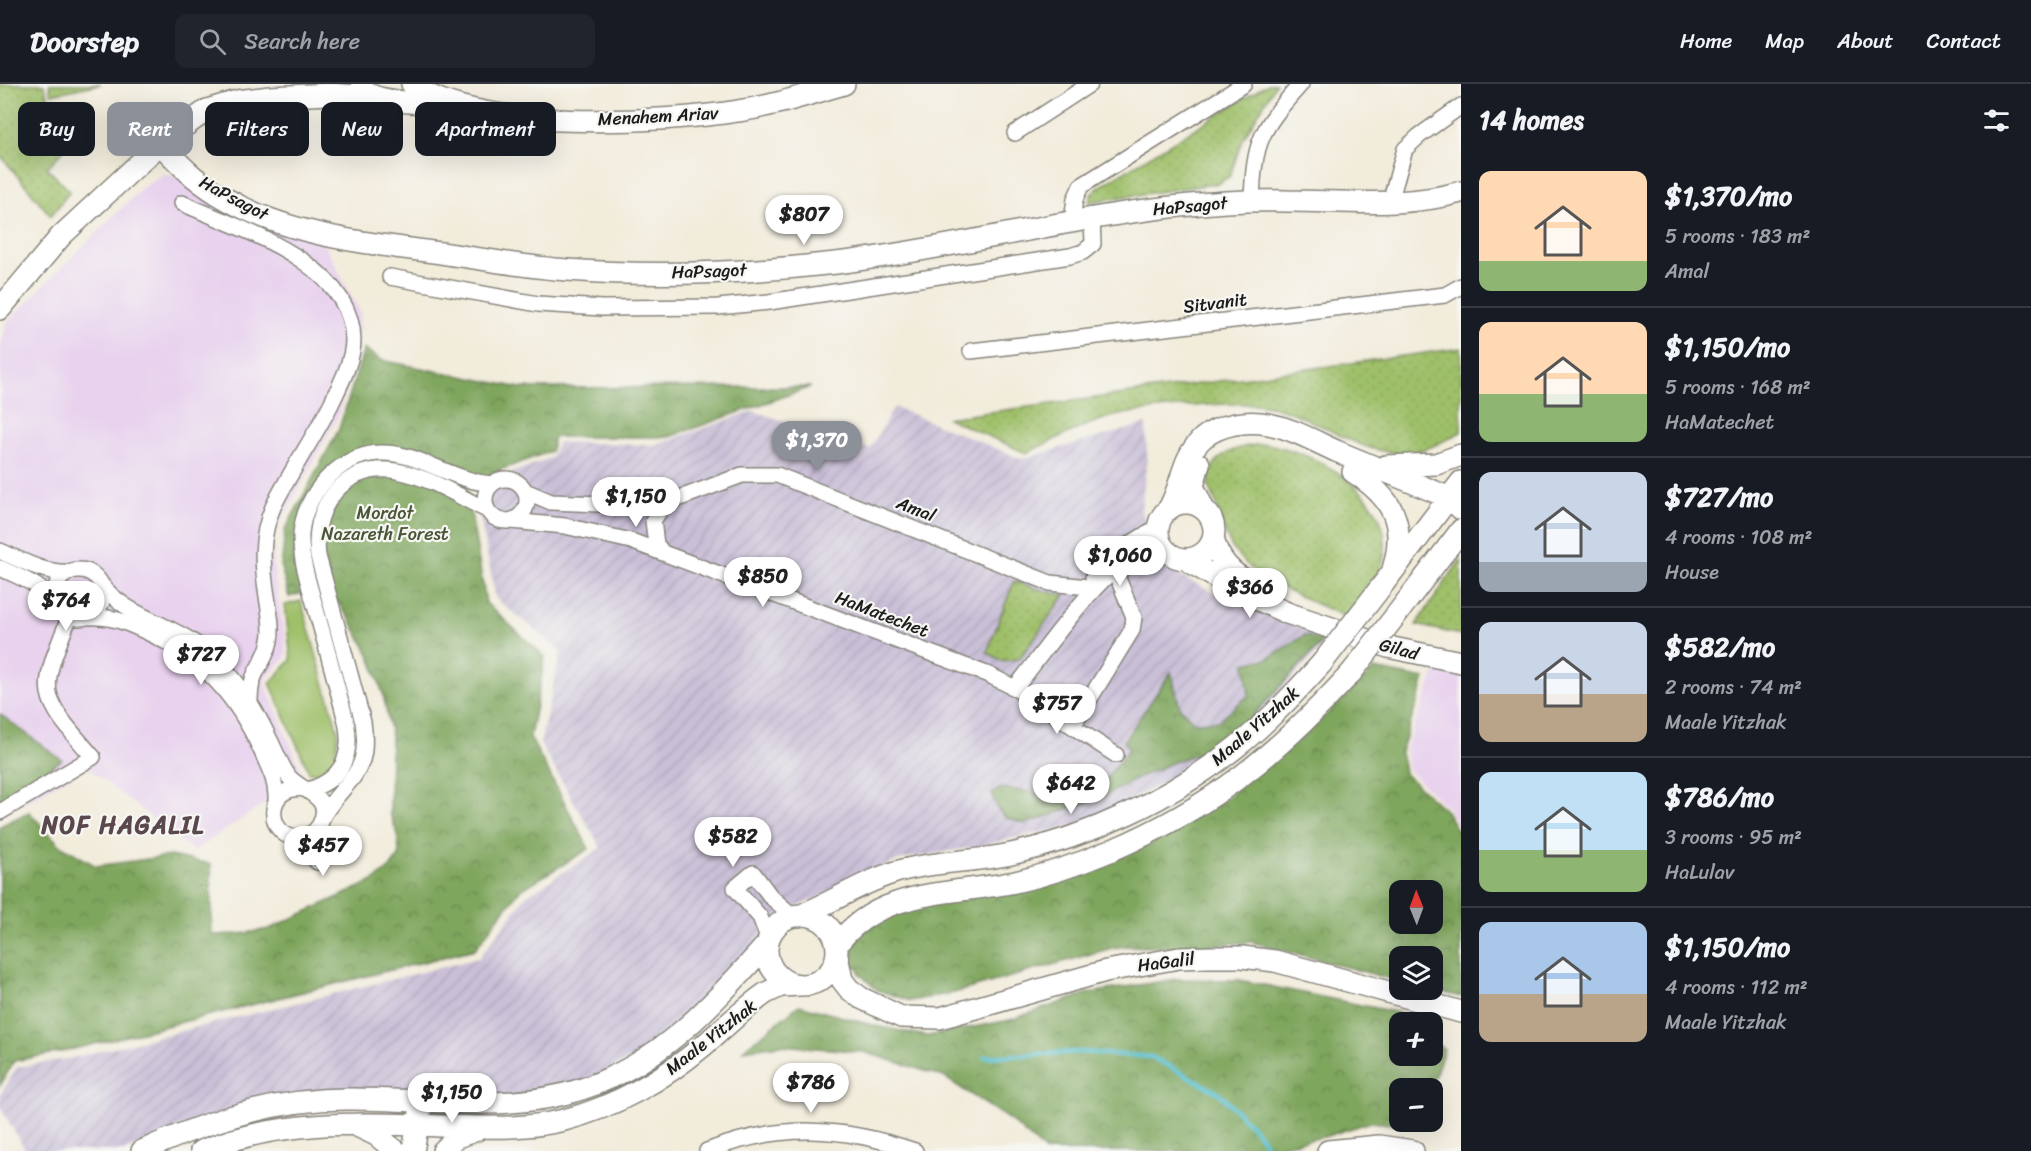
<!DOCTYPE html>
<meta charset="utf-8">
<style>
body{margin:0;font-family:Sriracha,sans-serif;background:#20242c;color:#f1f3f6;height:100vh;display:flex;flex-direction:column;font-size:22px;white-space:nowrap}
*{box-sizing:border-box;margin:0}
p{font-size:20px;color:#9ea1a6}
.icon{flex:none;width:33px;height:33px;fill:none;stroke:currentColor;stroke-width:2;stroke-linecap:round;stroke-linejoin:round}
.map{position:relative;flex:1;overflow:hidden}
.details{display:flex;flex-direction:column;background:#171b24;width:570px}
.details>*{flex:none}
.hud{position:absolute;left:18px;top:18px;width:570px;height:54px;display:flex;gap:12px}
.needle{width:39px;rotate:359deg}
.controls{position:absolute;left:1389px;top:796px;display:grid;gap:12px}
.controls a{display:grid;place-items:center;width:54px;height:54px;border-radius:12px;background:#171b24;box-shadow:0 6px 24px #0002;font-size:30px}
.price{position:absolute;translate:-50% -51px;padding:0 14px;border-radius:21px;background:#fff;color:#222;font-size:20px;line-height:39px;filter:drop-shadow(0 2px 3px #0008)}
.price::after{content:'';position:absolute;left:50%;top:36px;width:18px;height:14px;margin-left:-9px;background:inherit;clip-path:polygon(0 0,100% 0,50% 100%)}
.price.selected{background:#8c9099;color:#fff}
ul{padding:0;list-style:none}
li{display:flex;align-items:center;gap:18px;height:150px;padding:0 18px}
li+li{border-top:2px solid #363941}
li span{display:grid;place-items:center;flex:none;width:168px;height:120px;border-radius:12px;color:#555}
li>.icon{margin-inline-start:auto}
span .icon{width:72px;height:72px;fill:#fffc;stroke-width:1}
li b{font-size:26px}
h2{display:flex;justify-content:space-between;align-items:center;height:72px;padding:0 18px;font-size:26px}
.chip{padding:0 21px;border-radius:12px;background:#171b24;box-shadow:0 6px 24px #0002;font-size:21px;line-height:54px}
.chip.selected{background:#8c9099;color:#fff}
header{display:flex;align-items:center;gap:36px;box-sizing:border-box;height:84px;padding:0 30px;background:#171b24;border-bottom:2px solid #363941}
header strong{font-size:28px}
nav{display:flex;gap:33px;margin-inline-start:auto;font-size:21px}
.search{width:420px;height:54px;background:#20242c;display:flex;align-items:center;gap:15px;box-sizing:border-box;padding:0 21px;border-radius:12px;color:#9ea1a6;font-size:22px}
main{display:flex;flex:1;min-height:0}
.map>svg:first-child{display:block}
</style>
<header>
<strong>Doorstep</strong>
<div class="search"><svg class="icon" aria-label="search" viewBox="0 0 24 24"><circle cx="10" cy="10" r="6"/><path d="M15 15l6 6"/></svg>Search here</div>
<nav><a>Home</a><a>Map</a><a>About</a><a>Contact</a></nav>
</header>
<main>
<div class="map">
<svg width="1461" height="1067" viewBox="0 0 1461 1067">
<defs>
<pattern id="industrial-furrows" width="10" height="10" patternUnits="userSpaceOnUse" patternTransform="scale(1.5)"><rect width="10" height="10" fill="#c9bfd7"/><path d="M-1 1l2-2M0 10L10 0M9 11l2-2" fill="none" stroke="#aca4b8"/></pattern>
<pattern id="forest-crowns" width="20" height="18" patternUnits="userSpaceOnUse" patternTransform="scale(1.5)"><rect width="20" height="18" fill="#7fa65d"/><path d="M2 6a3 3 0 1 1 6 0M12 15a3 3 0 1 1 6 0" fill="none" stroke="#67864c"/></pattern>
<pattern id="park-dots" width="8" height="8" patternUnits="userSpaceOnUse" patternTransform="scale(1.5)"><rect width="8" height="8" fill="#9fc069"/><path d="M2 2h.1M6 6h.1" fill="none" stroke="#88a45a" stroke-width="1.8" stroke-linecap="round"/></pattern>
</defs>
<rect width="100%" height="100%" fill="#f6f6f2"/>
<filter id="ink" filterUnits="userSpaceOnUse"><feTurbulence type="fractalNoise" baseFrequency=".0167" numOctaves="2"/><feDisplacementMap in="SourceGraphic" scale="12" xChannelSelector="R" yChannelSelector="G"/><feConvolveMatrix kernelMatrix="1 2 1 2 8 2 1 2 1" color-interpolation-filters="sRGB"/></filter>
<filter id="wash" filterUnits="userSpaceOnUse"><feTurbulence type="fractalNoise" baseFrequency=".008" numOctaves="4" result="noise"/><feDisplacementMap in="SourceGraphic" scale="24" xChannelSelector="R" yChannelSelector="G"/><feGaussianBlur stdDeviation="1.35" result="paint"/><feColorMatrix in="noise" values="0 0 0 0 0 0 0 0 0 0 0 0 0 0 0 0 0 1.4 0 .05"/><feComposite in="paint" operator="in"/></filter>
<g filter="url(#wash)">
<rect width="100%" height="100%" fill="#f2ecdb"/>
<path fill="#e8d2ee" d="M163,90L177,93L200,110L263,142L323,158L360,228L357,273L338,332L274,451L273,480L285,554L286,573L264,597L304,693L194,767L87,683L0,732V263L8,237L142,104Z
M1435,588L1461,590V747L1448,724L1408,686L1405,667Z"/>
<path fill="url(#industrial-furrows)" d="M894,323L1022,375L1146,340L1147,374L1141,427L1168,486L1239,521L1330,554L1240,649L1180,691L1079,740L973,763L904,775L862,789L815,815L777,831L712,913L653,963L586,998L531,1015L392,1014L182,1042L125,1067H26L0,1023V1011L17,983L72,974L479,874L526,812L601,764L540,660L561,567L496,515L474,403L551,374L558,358L656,361L753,327L870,365Z"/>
<path fill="#9fc069" stroke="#5e6e42" stroke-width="1.5" d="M301,517L338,647L336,674L320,690L309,688L270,599L291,576L285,521Z"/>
<path fill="url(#forest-crowns)" stroke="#4e613c" stroke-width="1.5" fill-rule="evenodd" d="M364,265L381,276L521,304L811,303L669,353H554L551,367L466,399L486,519L545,573L530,653L589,765L519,807L475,865L66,967L14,977L0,1002V742L29,728L60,761L96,782L170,772L211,780L212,851L240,850L269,845L373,797L390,784L399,772L398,752L390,730L391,652L383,610L370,572L349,534L326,502L289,513L281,484L285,446L339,345Z
M1305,551L1323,557L1247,638L1201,670L1183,674L1142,692L1103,713L1025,740L1006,734L997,724L992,709L1001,704L1067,713L1096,707L1129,665L1124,657L1171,588L1180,624L1194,638L1218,637L1249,611L1245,579L1267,575Z
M1374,585L1425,595L1401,668L1404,689L1446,727L1461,752V913L1433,906L1432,873H1400L1399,897L1251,858L1172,864L1127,862L1112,864L954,909L910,917L877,906L860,890L858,884L848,878L853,869L851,864L856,853L897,825L1107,776L1153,759L1216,721L1303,653ZM1400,807H1432V840H1400Z
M0,630L62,676L0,717Z
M1177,895L1240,896L1429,935L1430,939H1400V972H1432L1433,956L1444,966L1430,1005H1400V1038H1419L1417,1043L1371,1038L1324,1053L1277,1062L1271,1067H1045L1010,1036L944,993L864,968L780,961L743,966L799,921L876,942L927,952L1010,936L1088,909Z"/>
<path fill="url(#park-dots)" stroke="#5e6e42" stroke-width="1.5" d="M0,0H44L50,19L89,27V39L47,84L70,107L51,132L0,71Z
M49,0H101L51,10Z
M1268,0H1276L1242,57L1230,92L1219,99L1089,118L1092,109L1102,101Z
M1461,264V348C1450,353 1440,360 1428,364C1368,386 1320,329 1264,321C1233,317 1131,325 1101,336C1076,344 1051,358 1026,369L947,334Z
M1267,360C1325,371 1412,421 1377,493C1370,507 1355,520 1345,533C1311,516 1251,496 1232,463C1221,445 1219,422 1209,403C1206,369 1241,361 1267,360Z
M1461,475V551L1416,541Z
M1014,497L1047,508L1065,511L1019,575L1002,577L987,568Z"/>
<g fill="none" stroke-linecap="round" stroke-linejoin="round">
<path stroke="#55c0d0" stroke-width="4.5" d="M984,973L1081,968L1152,973L1219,1009L1257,1048L1270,1067"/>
</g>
</g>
<g filter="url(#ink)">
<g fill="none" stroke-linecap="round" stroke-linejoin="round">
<defs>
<path id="street" d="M1015,49L1090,0
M1252,117C1254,56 1261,45 1301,0
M1390,118L1405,65L1419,52L1461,22
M182,119C241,146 352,178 353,256C353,277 340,301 331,320C313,355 290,388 273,423C260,453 262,481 267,512C269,527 273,542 270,557C265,582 250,584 250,617
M1072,137L1075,115L1081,102L1244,0
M390,193L538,220L602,224L718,223L769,218L1070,172L1083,168L1093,160L1092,134
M971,267L1445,211L1461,202
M485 416a21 21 0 1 1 42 0a21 21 0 1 1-42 0Z
M525,407L551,418L650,422L664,420L742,391H777L1050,499L1088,503
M511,437L565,442L631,457L989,591L1015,604L1116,671
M0,467C23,477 45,490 70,488
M662,468L656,460L653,437L664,420
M0,484C22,494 42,501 57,521
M55 510a24 24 0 1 1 48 0a24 24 0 1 1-48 0Z
M1093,493L1122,465L1159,442
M101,500C122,527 155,536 185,553C227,577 250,614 270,656C276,668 281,682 289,693C302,708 334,712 320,740C317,747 310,751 303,753C266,760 261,698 306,705
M86,533C110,531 126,538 147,548C203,574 237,612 262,668C269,684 277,698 276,716
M1015,604C1043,570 1101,483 1140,469C1153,464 1163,468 1175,473
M1073,642L1132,546L1134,533L1117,492L1125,479
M308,706C343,696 353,670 346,637C336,599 326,561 315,522C309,500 300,475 301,451C303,412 338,371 379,369C418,367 451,397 492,400
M0,728L93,673C38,610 38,610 70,532
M323,732C346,693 371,693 363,638L318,472C315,448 319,426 336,407C380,359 441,404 487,426
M296,753L317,778V744
M769,856L760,833L735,804L753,789L771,813L794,833
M707,1067C780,1039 842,1042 915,1067"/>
<path id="secondary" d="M412,0C471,49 664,39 738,27C774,22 809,10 844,0
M361,3C372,20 418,18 439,20
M160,60C171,71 182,83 194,93C262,149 357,158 441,169C483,175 525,183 568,186C656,193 747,189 836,179C951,165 1064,134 1180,122C1216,118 1252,116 1287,117C1346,117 1404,124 1461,108
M0,225L61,152L160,60L207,26L237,17L270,13L329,10L371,13
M1199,380L1193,402L1203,424
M1386,382L1436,380L1461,371
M1353,388C1392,413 1407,439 1393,485
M1158 447a28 28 0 1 1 56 0a28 28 0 1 1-56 0Z
M1168,426C1183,402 1180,375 1203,354C1220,340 1247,336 1268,340C1291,344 1314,357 1336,367C1374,383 1412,398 1450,414L1461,425
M1213,454C1218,476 1231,490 1251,499
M1185,475L1235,505L1287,529L1388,563L1461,578
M1381,503L1461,398
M1410,513L1461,446
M767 866a35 35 0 1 1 70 0a35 35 0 1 1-70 0Z
M799,832C833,818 864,797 899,787C935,777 974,778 1011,770C1089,753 1172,714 1235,664C1267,639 1295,609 1322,579
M837,861C878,804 953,811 1015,798C1047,791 1079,780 1110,767C1213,723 1277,670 1352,588
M837,871L842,896L849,905L861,914L901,933L940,934L1106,887L1179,874L1210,873H1242L1275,877L1461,928
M357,1042L376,1051L396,1067
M142,1067C208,1037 273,1015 347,1015C433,1014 521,1033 603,997C672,968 719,913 768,859
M201,1067C279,1035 360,1039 442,1042C483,1043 524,1046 564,1036C615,1023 664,995 703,962C724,944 743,925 766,909L781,902L800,901
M413,1067L420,1029
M443,1067L457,1053L477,1046
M1328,1067L1379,1062L1413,1067"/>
</defs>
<use href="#street" stroke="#87847c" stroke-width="18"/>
<use href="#secondary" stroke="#87847c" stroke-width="24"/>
<use href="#street" stroke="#fff" stroke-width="15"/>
<use href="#secondary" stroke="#fff" stroke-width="21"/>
<defs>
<path id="secondary-bridge" d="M1322,579L1381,503
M1352,588L1410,513"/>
</defs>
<use href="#secondary-bridge" stroke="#87847c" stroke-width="24" stroke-linecap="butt"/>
<use href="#secondary-bridge" stroke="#fff" stroke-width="21"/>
</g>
</g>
<g text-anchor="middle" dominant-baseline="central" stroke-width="4.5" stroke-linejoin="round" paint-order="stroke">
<g font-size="18" fill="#1c1c1c" stroke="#f6f6f2">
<text transform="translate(658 32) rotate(-3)">Menahem Ariav</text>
<text transform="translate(234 114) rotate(28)">HaPsagot</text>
<text transform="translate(1190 122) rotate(-5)">HaPsagot</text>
<text transform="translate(709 187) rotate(-2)">HaPsagot</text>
<text transform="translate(1215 219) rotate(-7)">Sitvanit</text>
<text transform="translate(916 425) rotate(21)">Amal</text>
<text transform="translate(882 530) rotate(21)">HaMatechet</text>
<text transform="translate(1399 565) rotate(15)">Gilad</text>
<text transform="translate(1255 642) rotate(-41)">Maale Yitzhak</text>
<text transform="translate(1166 878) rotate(-7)">HaGalil</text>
<text transform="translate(711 953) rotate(-38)">Maale Yitzhak</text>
</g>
<g font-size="18" fill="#4a5537" stroke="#f6f6f2">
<text x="385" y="429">Mordot<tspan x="385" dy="21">Nazareth Forest</tspan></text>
</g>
<g font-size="24" font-weight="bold" letter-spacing="1.5" fill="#5a484e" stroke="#f6f6f2">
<text x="123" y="741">NOF HAGALIL</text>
</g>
</g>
</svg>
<div class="controls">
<a><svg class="needle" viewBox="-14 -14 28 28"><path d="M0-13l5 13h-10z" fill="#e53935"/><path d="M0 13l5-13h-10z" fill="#9ea1a6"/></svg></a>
<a><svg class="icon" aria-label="layers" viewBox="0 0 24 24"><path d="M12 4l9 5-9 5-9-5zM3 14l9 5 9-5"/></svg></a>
<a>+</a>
<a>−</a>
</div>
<b class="price" style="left:804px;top:162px">$807</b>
<b class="price selected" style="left:817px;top:388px">$1,370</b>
<b class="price" style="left:636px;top:444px">$1,150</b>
<b class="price" style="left:1120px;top:503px">$1,060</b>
<b class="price" style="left:763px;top:524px">$850</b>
<b class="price" style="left:1250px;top:535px">$366</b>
<b class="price" style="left:66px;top:548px">$764</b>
<b class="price" style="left:201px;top:602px">$727</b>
<b class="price" style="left:1057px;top:651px">$757</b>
<b class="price" style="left:1071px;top:731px">$642</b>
<b class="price" style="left:733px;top:784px">$582</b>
<b class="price" style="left:323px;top:793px">$457</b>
<b class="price" style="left:811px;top:1030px">$786</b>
<b class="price" style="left:452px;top:1040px">$1,150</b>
<div class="hud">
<a class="chip">Buy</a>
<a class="chip selected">Rent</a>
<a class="chip">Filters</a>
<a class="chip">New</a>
<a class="chip">Apartment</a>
</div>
</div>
<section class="details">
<h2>14 homes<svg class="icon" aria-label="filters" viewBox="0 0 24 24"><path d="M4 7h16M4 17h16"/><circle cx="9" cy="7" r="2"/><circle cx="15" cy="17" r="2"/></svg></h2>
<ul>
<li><span style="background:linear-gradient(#ffd9b3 75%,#8fb573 0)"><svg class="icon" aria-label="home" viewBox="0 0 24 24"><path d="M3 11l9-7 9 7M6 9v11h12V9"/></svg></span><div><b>$1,370/mo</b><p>5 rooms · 183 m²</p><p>Amal</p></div></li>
<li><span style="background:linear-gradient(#ffd9b3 60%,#8fb573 0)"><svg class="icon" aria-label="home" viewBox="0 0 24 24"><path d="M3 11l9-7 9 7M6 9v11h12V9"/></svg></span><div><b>$1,150/mo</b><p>5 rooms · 168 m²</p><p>HaMatechet</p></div></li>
<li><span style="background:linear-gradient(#c9d6e8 75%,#9aa5b1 0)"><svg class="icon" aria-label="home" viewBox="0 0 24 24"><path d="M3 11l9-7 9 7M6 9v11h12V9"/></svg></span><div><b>$727/mo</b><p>4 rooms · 108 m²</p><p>House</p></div></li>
<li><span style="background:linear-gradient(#c9d6e8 60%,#b9a48a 0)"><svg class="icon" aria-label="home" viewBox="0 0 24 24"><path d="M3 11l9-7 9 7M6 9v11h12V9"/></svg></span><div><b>$582/mo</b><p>2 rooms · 74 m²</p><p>Maale Yitzhak</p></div></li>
<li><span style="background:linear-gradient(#bfe0f5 65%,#8fb573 0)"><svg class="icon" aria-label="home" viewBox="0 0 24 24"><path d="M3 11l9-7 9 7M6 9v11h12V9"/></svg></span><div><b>$786/mo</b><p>3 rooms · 95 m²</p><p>HaLulav</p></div></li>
<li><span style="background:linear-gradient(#a9c7e8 60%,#b9a48a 0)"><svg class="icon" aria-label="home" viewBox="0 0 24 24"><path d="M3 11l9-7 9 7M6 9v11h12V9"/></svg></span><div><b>$1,150/mo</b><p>4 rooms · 112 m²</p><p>Maale Yitzhak</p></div></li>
</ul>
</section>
</main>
